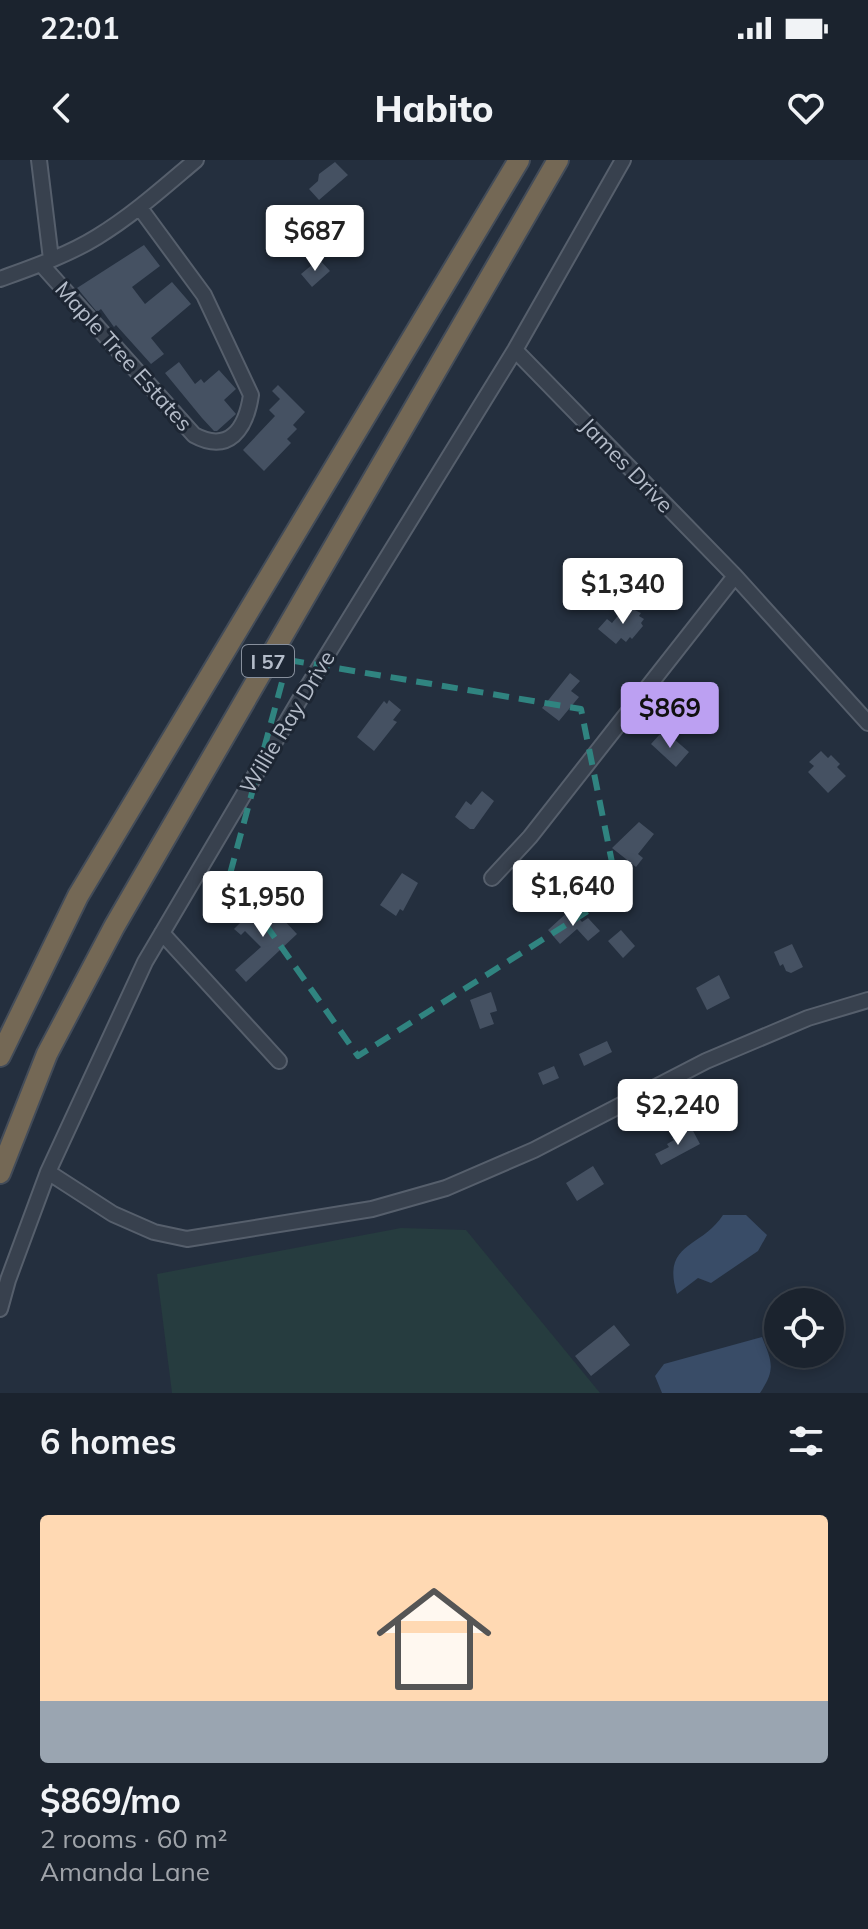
<!DOCTYPE html>
<meta charset="utf-8">
<style>
body{margin:0;font-family:Mulish,sans-serif;background:#242b36;color:#f1f3f6;height:100vh;display:flex;flex-direction:column;font-size:30px;white-space:nowrap}
*{box-sizing:border-box;margin:0}
p{font-size:26px;color:#a0a4aa}
.icon{flex:none;width:44px;height:44px;fill:none;stroke:currentColor;stroke-width:2;stroke-linecap:round;stroke-linejoin:round}
.map{position:relative;height:1233px;overflow:hidden}
.details{display:flex;flex-direction:column;background:#1b232e;flex:1}
.details>*{flex:none}
.tools{position:absolute;left:764px;top:1128px;display:grid;gap:16px}
.tools a{display:grid;place-items:center;width:80px;height:80px;border-radius:50%;background:#1b232e;box-shadow:0 4px 12px #0003,0 0 0 2px #39404a;font-size:40px}
.price{position:absolute;translate:-50% -68px;padding:0 18px;border-radius:8px;background:#fff;color:#222;font-size:26px;line-height:52px;filter:drop-shadow(0 2px 4px #0008)}
.price::after{content:'';position:absolute;left:50%;top:48px;width:24px;height:18px;margin-left:-12px;background:inherit;clip-path:polygon(0 0,100% 0,50% 100%)}
.price.current{background:#bca0f2;color:#111}
ul{padding:0;list-style:none}
li{display:grid;align-content:center;gap:16px;height:424px;padding:0 40px}
li span{display:grid;place-items:center;height:248px;border-radius:8px;color:#555}
li>.icon{margin-inline-start:auto}
span .icon{width:144px;height:144px;fill:#fffc;stroke-width:1}
li b{font-size:34px}
h2{display:flex;justify-content:space-between;align-items:center;height:96px;padding:0 40px;font-size:34px}
.status{display:flex;justify-content:space-between;align-items:center;height:56px;padding:0 40px;background:#1b232e;direction:ltr}
.status svg{height:22px;fill:currentColor}
header{display:flex;justify-content:space-between;align-items:center;height:104px;padding:0 40px;background:#1b232e;font-size:36px;font-weight:800}
.map>svg:first-child{display:block}
</style>
<div class="status"><b>22:01</b><svg viewBox="0 0 49 12"><path d="M0 12V9h3v3zM5 12V6h3v6zM10 12V3h3v9zM15 12V0h3v12zM26 1h20v11H26zM47 4h2v5h-2z"/></svg></div>
<header><svg class="icon" aria-label="back" viewBox="0 0 24 24"><path d="M15 5l-7 7 7 7"/></svg>Habito<svg class="icon" aria-label="heart" viewBox="0 0 24 24"><path d="M12 20l-8-8c-3-5 5-10 8-4 3-6 11-1 8 4z"/></svg></header>
<div class="map">
<svg width="868" height="1233" viewBox="0 0 868 1233">
<rect width="100%" height="100%" fill="#242f3e"/>
<path fill="#263c3f" d="M401,1068L466,1070L600,1233H172L157,1114Z"/>
<path fill="#394c67" d="M723,1055H746L767,1075L758,1091L711,1123L698,1118L677,1134C661,1082 701,1089 723,1055Z
M762,1177C772,1202 776,1209 760,1233H662L655,1216L664,1204Z"/>
<path fill="#455162" d="M335,2L348,15L319,40L309,29L318,21L319,14Z
M144,85L160,106L132,127L145,144L172,122L191,144L151,178L164,194L151,204L116,165L114,167L101,149L97,152L77,128Z
M319,99L330,111L312,127L301,114Z
M179,202L195,224L201,219L204,223L219,210L236,229L224,240L236,254L217,271H214L202,258L165,213Z
M278,225L305,252L293,265L297,269L287,279L291,283L264,311L243,290L275,256L269,250L280,239L272,231Z
M626,446L641,453L639,456L644,459L641,463L643,466L632,479L630,477L626,482L621,478L616,484L598,469L607,459L612,463Z
M570,513L580,521L571,531L579,537L559,561L542,548Z
M389,540L401,550L393,560L397,562L374,591L357,577L384,541L387,544Z
M660,574L670,583L674,579L689,592L676,607L651,584Z
M821,591L828,598L831,595L840,604L837,607L846,616L828,633L808,612L814,606L809,602Z
M482,631L494,641L474,669H470L455,657L466,641L471,645Z
M639,662L654,674L638,694L643,698L636,707L612,688Z
M402,713L418,723L403,751L400,749L396,756L380,745Z
M260,743L277,760L281,757L297,774L246,822L235,810L261,787L245,771L241,775L234,769Z
M571,749L582,762L588,758L600,771L588,781L577,769L560,784L548,770Z
M621,770L635,786L623,798L608,781Z
M792,784L803,807L791,813L786,811L783,804L780,806L774,792Z
M719,815L730,838L707,850L696,828Z
M491,832L496,847L497,851L490,853L494,864L480,869L470,840Z
M607,881L612,892L584,906L579,894Z
M554,906L559,918L543,925L538,913Z
M692,969L700,984L661,1005L655,994L669,987L667,984L674,980L672,978Z
M593,1006L604,1024L577,1041L566,1023Z
M614,1165L630,1185L591,1216L575,1196Z"/>
<g fill="none" stroke-linecap="round" stroke-linejoin="round">
<defs>
<path id="minor" d="M39,0L51,99
M41,104L194,275C229,294 246,269 251,235L204,135L140,48
M0,119C33,107 68,95 97,77C133,55 164,27 196,0
M515,190L735,416L868,563
M492,718L530,677L735,416
M162,773L279,901
M48,1012L113,1054L154,1072L187,1079L372,1049L446,1028L534,990L706,901L808,858L868,840
M0,1149L8,1120L48,1012L145,802L303,534L515,190L623,0"/>
<path id="highway" d="M0,896L78,736L519,0
M0,1013L47,894L114,767L558,0"/>
</defs>
<use href="#minor" stroke="#565f6c" stroke-width="18"/>
<use href="#highway" stroke="#434c59" stroke-width="24"/>
<use href="#minor" stroke="#38414e" stroke-width="14"/>
<use href="#highway" stroke="#746855" stroke-width="20"/>
</g>
<path fill="none" stroke="#308480" stroke-width="6" stroke-dasharray="16 10" stroke-linejoin="round" d="M288,500L581,549L618,732L358,896L230,714Z"/>
<g text-anchor="middle" dominant-baseline="central" stroke-width="6" stroke-linejoin="round" paint-order="stroke">
<rect fill="#1d2633" stroke="#878f9c" stroke-width="2" x="242" y="485" width="52" height="32" rx="6"/>
<g font-size="20" font-weight="bold" fill="#b4bcc9">
<text x="268" y="501">I 57</text>
</g>
<g font-size="22" fill="#b4bcc9" stroke="#1d2633">
<text transform="translate(124 196) rotate(48)">Maple Tree Estates</text>
<text transform="translate(627 305) rotate(46)">James Drive</text>
<text transform="translate(287 562) rotate(-59)">Willie Ray Drive</text>
</g>
</g>
</svg>
<div class="tools">
<a><svg class="icon" aria-label="locate" viewBox="0 0 24 24"><circle cx="12" cy="12" r="6"/><path d="M12 2v4M12 18v4M2 12h4M18 12h4"/></svg></a>
</div>
<b class="price" style="left:315px;top:113px">$687</b>
<b class="price" style="left:623px;top:466px">$1,340</b>
<b class="price current" style="left:670px;top:590px">$869</b>
<b class="price" style="left:573px;top:768px">$1,640</b>
<b class="price" style="left:263px;top:779px">$1,950</b>
<b class="price" style="left:678px;top:987px">$2,240</b>
</div>
<section class="details">
<h2>6 homes<svg class="icon" aria-label="filters" viewBox="0 0 24 24"><path d="M4 7h16M4 17h16"/><circle cx="9" cy="7" r="2"/><circle cx="15" cy="17" r="2"/></svg></h2>
<ul>
<li><span style="background:linear-gradient(#ffd9b3 75%,#9aa5b1 0)"><svg class="icon" aria-label="home" viewBox="0 0 24 24"><path d="M3 11l9-7 9 7M6 9v11h12V9"/></svg></span><div><b>$869/mo</b><p>2 rooms · 60 m²</p><p>Amanda Lane</p></div></li>
</ul>
</section>
